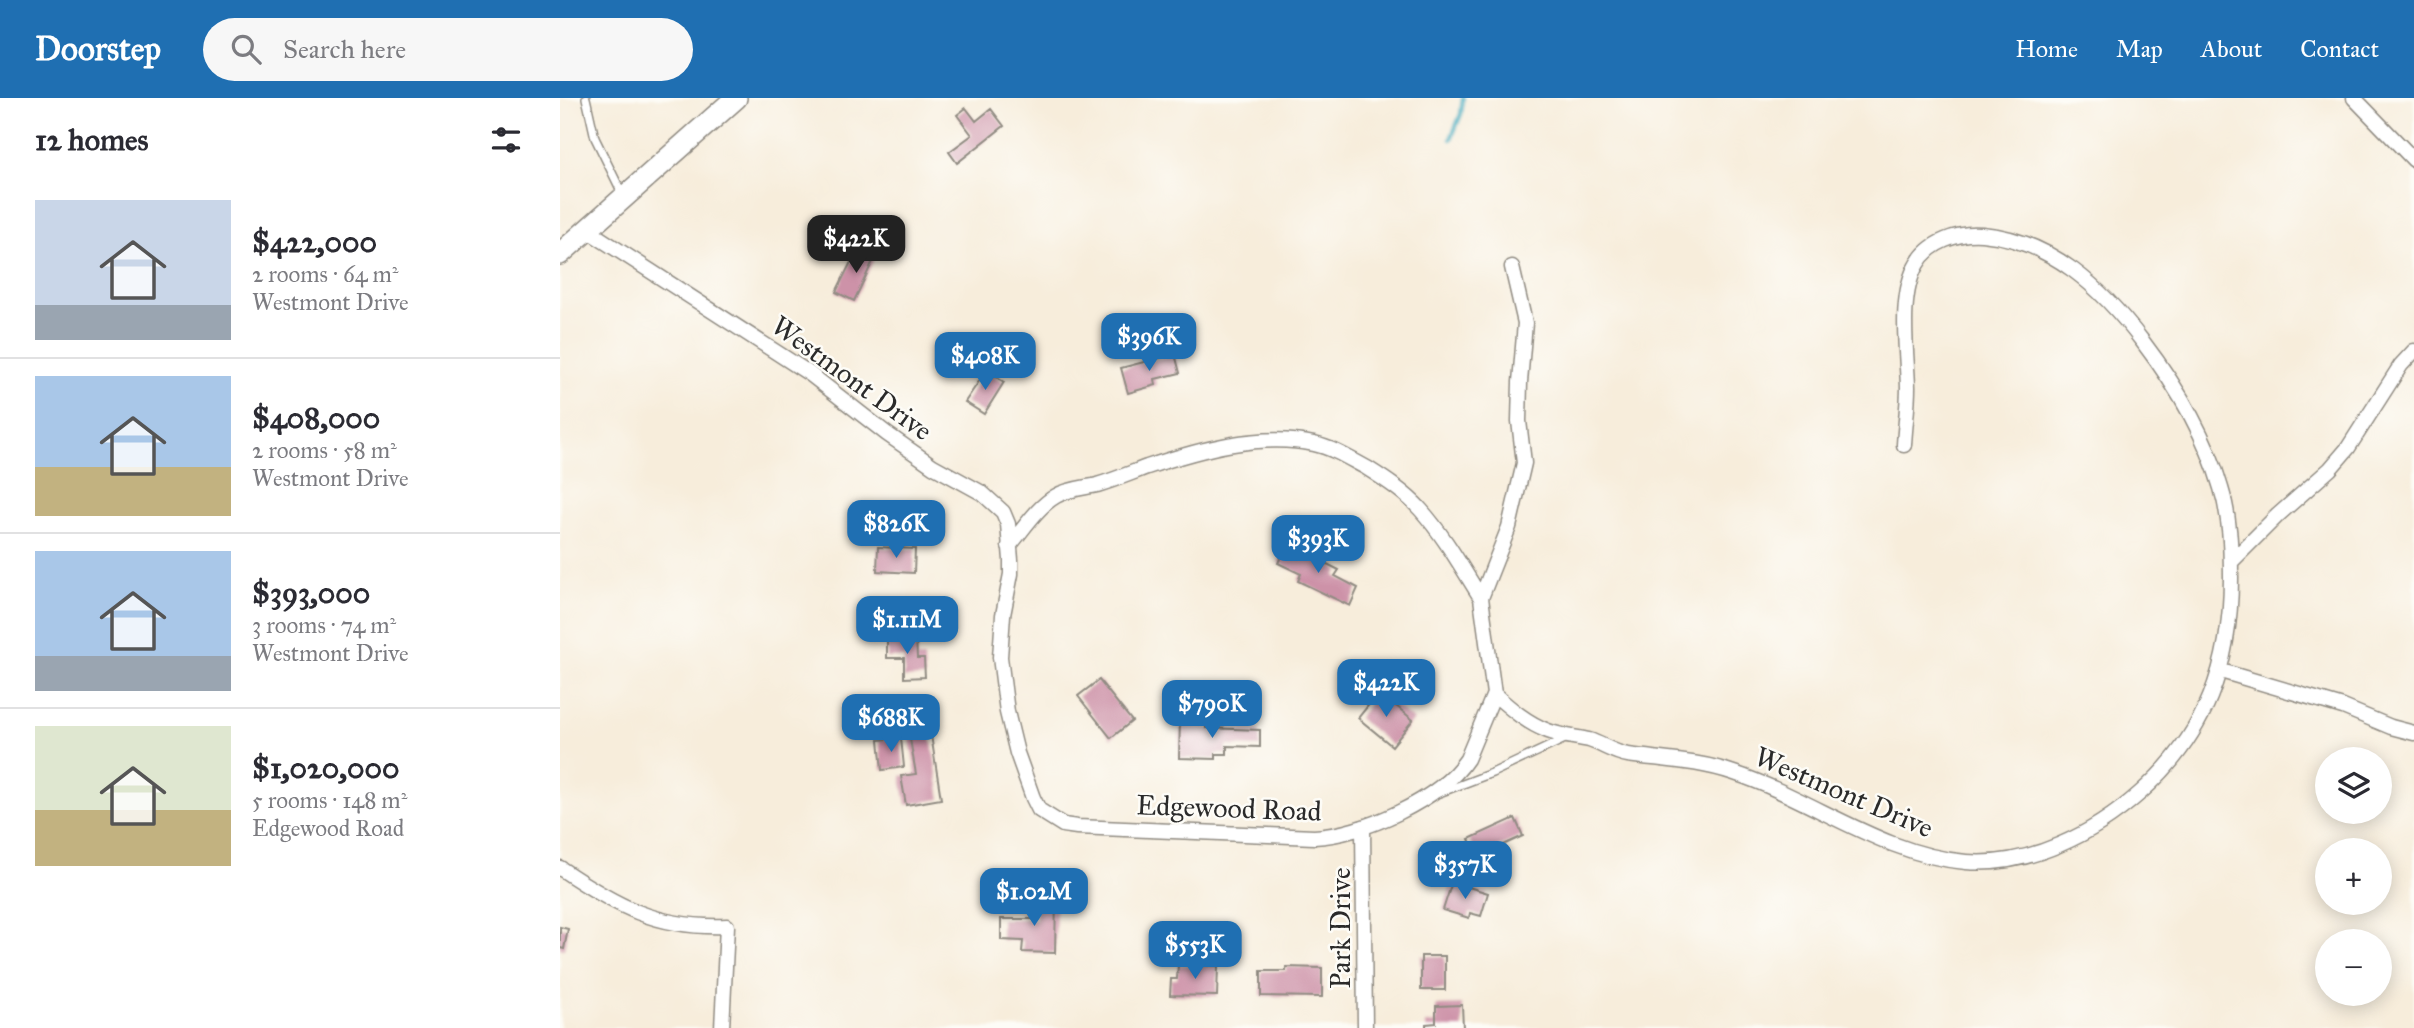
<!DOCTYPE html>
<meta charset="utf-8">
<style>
body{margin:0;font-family:"IM FELL Great Primer",serif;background:#f7f7f7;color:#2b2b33;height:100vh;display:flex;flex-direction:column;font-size:26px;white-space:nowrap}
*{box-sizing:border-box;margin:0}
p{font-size:23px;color:#7c7c81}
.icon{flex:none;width:38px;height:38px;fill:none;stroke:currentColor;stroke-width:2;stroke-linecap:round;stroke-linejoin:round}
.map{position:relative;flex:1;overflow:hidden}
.drawer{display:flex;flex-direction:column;background:#fff;width:560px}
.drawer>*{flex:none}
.fabs{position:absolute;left:1755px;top:649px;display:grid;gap:14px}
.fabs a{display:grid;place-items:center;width:77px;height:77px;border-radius:50%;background:#fff;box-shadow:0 4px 18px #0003;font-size:35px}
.price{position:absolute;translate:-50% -60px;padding:0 16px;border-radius:14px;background:#1f6fb2;color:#fff;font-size:23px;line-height:46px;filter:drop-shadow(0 2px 4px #0008)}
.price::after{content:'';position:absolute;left:50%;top:42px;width:21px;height:16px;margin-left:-10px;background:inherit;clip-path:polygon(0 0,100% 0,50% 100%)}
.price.current{background:#222;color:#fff}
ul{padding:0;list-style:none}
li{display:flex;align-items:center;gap:21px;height:175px;padding:0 35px}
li+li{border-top:2px solid #e1e1e2}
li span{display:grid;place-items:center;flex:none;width:196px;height:140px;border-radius:0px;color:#555}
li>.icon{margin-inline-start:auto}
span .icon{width:84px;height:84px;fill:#fffc;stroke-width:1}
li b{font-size:30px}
h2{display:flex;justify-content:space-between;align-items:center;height:84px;padding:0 35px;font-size:30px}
header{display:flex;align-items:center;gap:42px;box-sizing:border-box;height:98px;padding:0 35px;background:#1f6fb2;color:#fff}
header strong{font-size:33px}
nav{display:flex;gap:38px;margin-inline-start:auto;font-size:24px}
.search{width:490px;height:63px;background:#f7f7f7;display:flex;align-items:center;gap:18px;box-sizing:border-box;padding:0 24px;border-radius:38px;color:#7c7c81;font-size:26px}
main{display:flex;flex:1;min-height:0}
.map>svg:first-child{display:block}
</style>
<header>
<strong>Doorstep</strong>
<div class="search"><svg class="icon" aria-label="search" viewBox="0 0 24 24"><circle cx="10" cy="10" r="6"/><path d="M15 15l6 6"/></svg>Search here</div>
<nav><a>Home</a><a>Map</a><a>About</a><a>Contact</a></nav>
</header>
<main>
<section class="drawer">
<h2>12 homes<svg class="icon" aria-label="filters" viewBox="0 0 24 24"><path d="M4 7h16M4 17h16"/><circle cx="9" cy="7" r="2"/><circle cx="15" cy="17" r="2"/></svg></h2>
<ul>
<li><span style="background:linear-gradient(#c9d6e8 75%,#9aa5b1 0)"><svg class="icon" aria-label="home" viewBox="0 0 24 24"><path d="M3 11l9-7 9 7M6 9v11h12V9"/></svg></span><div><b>$422,000</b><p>2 rooms · 64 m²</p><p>Westmont Drive</p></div></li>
<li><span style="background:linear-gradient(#a9c7e8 65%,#c2b280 0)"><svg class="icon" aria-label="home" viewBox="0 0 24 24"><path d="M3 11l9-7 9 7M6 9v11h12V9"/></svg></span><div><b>$408,000</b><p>2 rooms · 58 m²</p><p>Westmont Drive</p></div></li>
<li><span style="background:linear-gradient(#a9c7e8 75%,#9aa5b1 0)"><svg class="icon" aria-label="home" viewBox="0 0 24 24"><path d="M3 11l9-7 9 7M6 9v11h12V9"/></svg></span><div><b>$393,000</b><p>3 rooms · 74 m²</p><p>Westmont Drive</p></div></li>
<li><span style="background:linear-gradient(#dfe7d0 60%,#c2b280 0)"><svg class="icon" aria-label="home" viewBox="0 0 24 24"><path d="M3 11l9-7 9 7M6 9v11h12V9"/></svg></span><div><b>$1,020,000</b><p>5 rooms · 148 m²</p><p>Edgewood Road</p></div></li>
</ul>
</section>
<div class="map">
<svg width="1854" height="930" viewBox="0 0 1854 930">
<rect width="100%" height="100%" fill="#fdfcf7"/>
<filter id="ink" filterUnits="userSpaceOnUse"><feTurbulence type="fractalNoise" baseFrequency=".0143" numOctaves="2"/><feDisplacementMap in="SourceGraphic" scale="14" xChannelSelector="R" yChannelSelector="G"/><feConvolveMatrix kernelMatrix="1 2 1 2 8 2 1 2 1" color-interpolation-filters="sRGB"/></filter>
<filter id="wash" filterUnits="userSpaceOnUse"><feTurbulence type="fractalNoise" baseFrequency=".00686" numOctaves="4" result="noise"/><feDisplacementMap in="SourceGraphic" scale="28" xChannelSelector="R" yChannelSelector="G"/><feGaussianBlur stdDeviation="1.57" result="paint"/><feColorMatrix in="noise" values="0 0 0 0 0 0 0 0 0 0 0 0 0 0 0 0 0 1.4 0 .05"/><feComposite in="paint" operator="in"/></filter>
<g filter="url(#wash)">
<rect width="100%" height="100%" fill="#f7eddb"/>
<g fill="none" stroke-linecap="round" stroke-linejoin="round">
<path stroke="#3fabbe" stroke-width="4.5" d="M891,41L901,16L903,0"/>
</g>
<g id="blocks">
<path fill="#cd92a8" d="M406,10L416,23L431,11L444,28L397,65L389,54L412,37L397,17Z
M298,150L315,159L294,203L276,194Z
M615,256L620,275L595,281L596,287L568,295L561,270Z
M426,273L444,284L424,316L405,304Z
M727,446L779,472L775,478L798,490L790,508L738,483L741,476L718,465Z
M318,449L355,451L354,475L317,473Z
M327,539H356L357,560H364L365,579L344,580V560H327Z
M539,582L572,623L551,640L518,598Z
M819,594L853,622L832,648L798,620Z
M620,621L646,622V630L700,632V649L667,648V656H656V661L619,660Z
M371,637L381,701L346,707L341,678L356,676L350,641Z
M341,640L344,669L322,672L319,642Z
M955,720L963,738L917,759L909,741Z
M892,784L928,795L921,818L910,815L909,820L883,812Z
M476,798H496L495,855L462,854L463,843L441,842V821H476Z
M0,829L8,831L4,851L0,850Z
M861,858H885V892H861Z
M618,867L658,868L657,898L610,897L611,881H617Z
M726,869L762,870V899L701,898V873H726Z
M902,907L903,930H866V926L876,925V908Z"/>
</g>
</g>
<g filter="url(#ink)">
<use href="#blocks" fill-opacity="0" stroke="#918c83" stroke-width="2"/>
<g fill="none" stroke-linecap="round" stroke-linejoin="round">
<defs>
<path id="service" d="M26,0L35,40L62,95
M879,695L932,675L1007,640"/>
<path id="minor" d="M1794,0L1854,62
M27,132L250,276L327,336L373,368L422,395L443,414L448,426L451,462V476L443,517L440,559L447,614L457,655L473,700L479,712L503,727L517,729L754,739C802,737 880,702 907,661L934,596L921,500L949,429L964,365L959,323L960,284L965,225L952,169
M449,448C463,432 477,409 496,398C508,391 524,390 537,387C554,382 571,375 587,369C638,352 700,334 754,346C773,350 790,361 807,370C826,382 846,395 861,412C885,439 902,470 921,500
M1671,464L1718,417L1770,371L1788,350L1841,267L1854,253
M1661,573L1783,609L1831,629L1854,635
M934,596C951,611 967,625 988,633C1001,638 1016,639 1029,642C1042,646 1054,655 1068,657C1104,662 1139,663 1174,675C1253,701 1323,757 1406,764C1469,769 1534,736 1580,695C1646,637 1671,567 1671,480C1671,450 1670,419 1661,390C1646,338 1615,286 1583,244C1542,190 1491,142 1422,136C1398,134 1369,144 1357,166C1338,198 1347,253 1348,289C1348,308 1345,328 1344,347
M803,729L805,930
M0,770C56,808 97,831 167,828L162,930"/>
<path id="secondary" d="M0,156L176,0"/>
</defs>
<use href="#service" stroke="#918c83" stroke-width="10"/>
<use href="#minor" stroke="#918c83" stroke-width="17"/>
<use href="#secondary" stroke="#918c83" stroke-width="24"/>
<use href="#service" stroke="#fff" stroke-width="7"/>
<use href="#minor" stroke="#fff" stroke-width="14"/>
<use href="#secondary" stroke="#fff" stroke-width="21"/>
</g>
</g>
<g text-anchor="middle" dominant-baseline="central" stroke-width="5" stroke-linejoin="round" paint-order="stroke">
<g font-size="28" fill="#2b2b2b" stroke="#fdfcf7">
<text transform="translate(292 280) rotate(36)">Westmont Drive</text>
<text transform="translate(1284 694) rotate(23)">Westmont Drive</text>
<text transform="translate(669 710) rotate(2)">Edgewood Road</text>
<text transform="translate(780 830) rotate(-90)">Park Drive</text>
</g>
</g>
</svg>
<div class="fabs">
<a><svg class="icon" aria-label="layers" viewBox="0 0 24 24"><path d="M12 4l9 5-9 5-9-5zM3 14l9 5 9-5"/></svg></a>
<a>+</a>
<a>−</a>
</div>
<b class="price current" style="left:296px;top:177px">$422K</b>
<b class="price" style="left:589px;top:275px">$396K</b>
<b class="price" style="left:425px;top:294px">$408K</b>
<b class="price" style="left:336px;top:462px">$826K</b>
<b class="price" style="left:758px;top:477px">$393K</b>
<b class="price" style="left:347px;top:558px">$1.11M</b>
<b class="price" style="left:826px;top:621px">$422K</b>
<b class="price" style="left:652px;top:642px">$790K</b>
<b class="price" style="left:331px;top:656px">$688K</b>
<b class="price" style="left:905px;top:803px">$357K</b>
<b class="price" style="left:474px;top:830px">$1.02M</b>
<b class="price" style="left:635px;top:883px">$553K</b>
</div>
</main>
